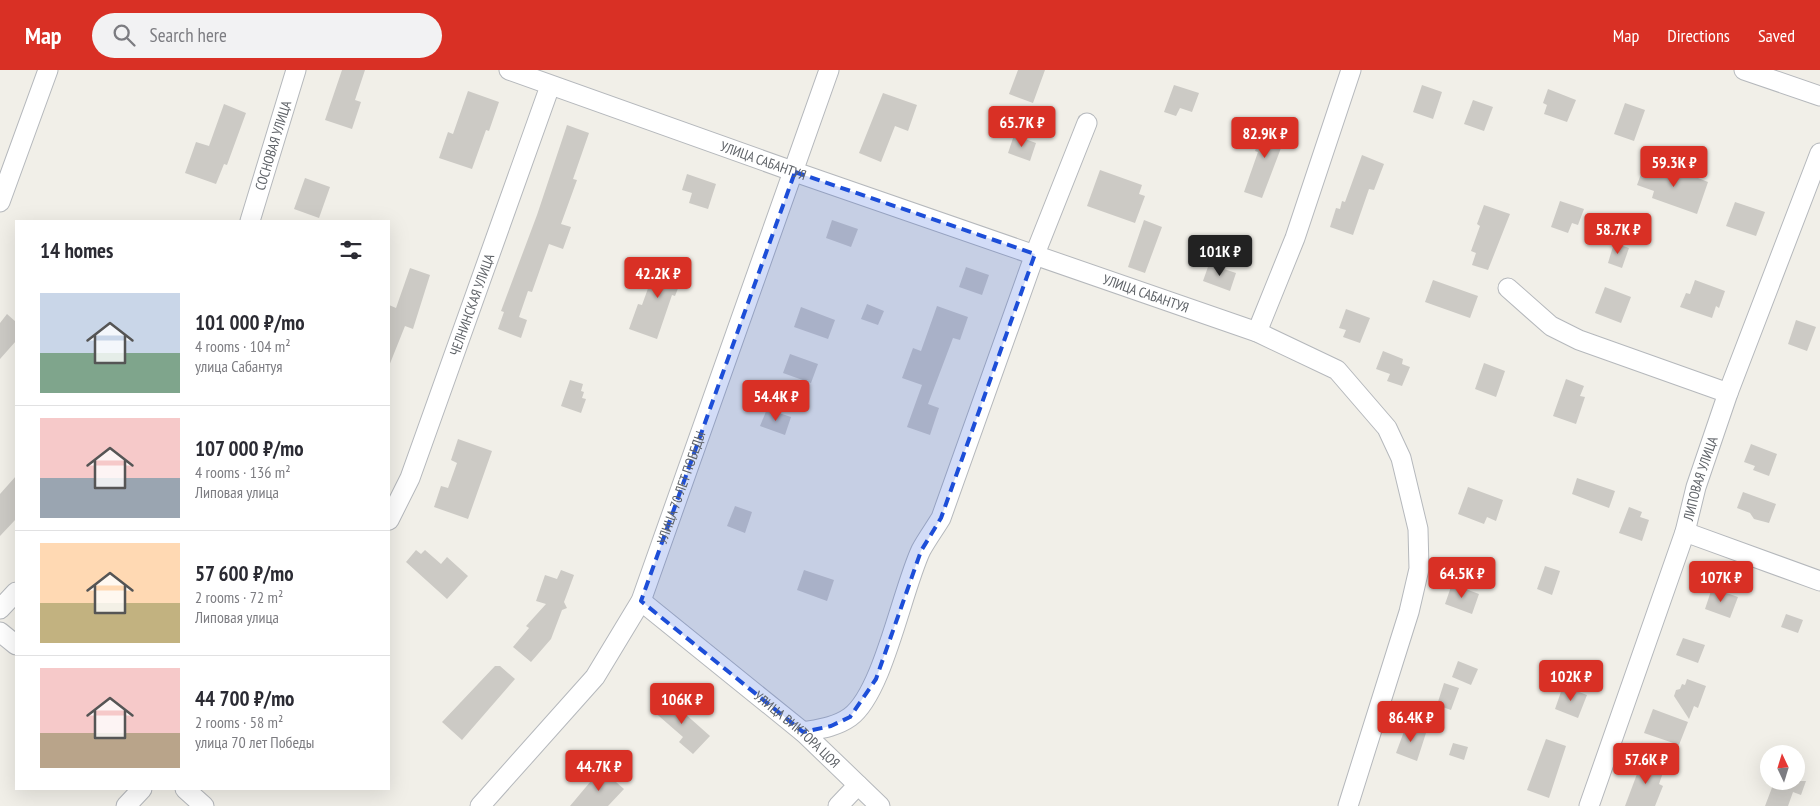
<!DOCTYPE html>
<meta charset="utf-8">
<style>
body{margin:0;font-family:"PT Sans Narrow",sans-serif;background:#f2f2f3;color:#2b2b33;height:100vh;display:flex;flex-direction:column;font-size:19px;white-space:nowrap}
*{box-sizing:border-box;margin:0}
p{font-size:16px;color:#7c7c81}
.icon{flex:none;width:28px;height:28px;fill:none;stroke:currentColor;stroke-width:2;stroke-linecap:round;stroke-linejoin:round}
.map{position:relative;flex:1;overflow:hidden}
.panel{position:absolute;left:15px;top:150px;width:375px;height:570px;display:flex;flex-direction:column;background:#fff;border-radius:0px;box-shadow:0 5px 20px #0002}
.panel>*{flex:none}
.needle{width:32px;rotate:356deg}
.fabs{position:absolute;left:1760px;top:675px;display:grid;gap:10px}
.fabs a{display:grid;place-items:center;width:45px;height:45px;border-radius:50%;background:#fff;box-shadow:0 5px 20px #0002;font-size:25px}
.price{position:absolute;translate:-50% -42px;padding:0 11px;border-radius:5px;background:#d93025;color:#fff;font-size:16px;line-height:32px;filter:drop-shadow(0 1px 2px #0008)}
.price::after{content:'';position:absolute;left:50%;top:30px;width:15px;height:11px;margin-left:-8px;background:inherit;clip-path:polygon(0 0,100% 0,50% 100%)}
.price.selected{background:#222;color:#fff}
ul{padding:0;list-style:none}
li{display:flex;align-items:center;gap:15px;height:125px;padding:0 25px}
li+li{border-top:1px solid #e1e1e2}
li span{display:grid;place-items:center;flex:none;width:140px;height:100px;border-radius:0px;color:#555}
li>.icon{margin-inline-start:auto}
span .icon{width:60px;height:60px;fill:#fffc;stroke-width:1}
li b{font-size:21px}
h2{display:flex;justify-content:space-between;align-items:center;height:60px;padding:0 25px;font-size:21px}
header{display:flex;align-items:center;gap:30px;box-sizing:border-box;height:70px;padding:0 25px;background:#d93025;color:#fff}
header strong{font-size:24px}
nav{display:flex;gap:28px;margin-inline-start:auto;font-size:18px}
.search{width:350px;height:45px;background:#f2f2f3;display:flex;align-items:center;gap:12px;box-sizing:border-box;padding:0 18px;border-radius:28px;color:#7c7c81;font-size:19px}
.map>svg:first-child{display:block}
</style>
<header>
<strong>Map</strong>
<div class="search"><svg class="icon" aria-label="search" viewBox="0 0 24 24"><circle cx="10" cy="10" r="6"/><path d="M15 15l6 6"/></svg>Search here</div>
<nav><a>Map</a><a>Directions</a><a>Saved</a></nav>
</header>
<div class="map">
<svg width="1820" height="736" viewBox="0 0 1820 736">
<rect width="100%" height="100%" fill="#f1efe8"/>
<path fill="#cccac5" d="M342,0H365L355,30L361,32L352,59L325,50Z
M1018,0H1045L1033,33L1009,24Z
M1174,15L1199,23L1192,42L1180,38L1176,46L1164,42Z
M1422,15L1442,22L1433,49L1413,42Z
M1548,19L1576,30L1567,52L1544,44L1547,35L1543,33Z
M468,21L499,32L489,61L486,60L472,99L439,88L448,62L453,64Z
M883,23L917,35L908,61L895,56L881,92L859,83Z
M1473,30L1493,37L1484,61L1464,54Z
M1625,33L1645,40L1634,71L1614,64Z
M224,34L246,43L227,95L224,94L216,114L185,103L196,72L209,76Z
M1265,51L1285,58L1278,77L1281,78L1262,128L1244,122L1258,82L1255,81Z
M567,55L589,63L573,109L577,110L561,154L571,157L563,179L549,174L532,222L528,221L519,247L527,250L521,268L498,259L504,242L501,241L537,145Z
M1014,65L1036,73L1030,91L1008,83Z
M1362,85L1384,94L1374,120L1369,119L1353,165L1330,157L1336,138L1340,139L1342,131L1345,132Z
M1645,93L1686,108L1688,104L1708,112L1697,144L1652,128L1654,121L1637,115Z
M1100,100L1142,115L1139,124L1145,126L1135,153L1087,136Z
M687,104L716,114L708,139L689,133L692,123L682,120Z
M305,108L330,117L319,148L294,139Z
M1560,131L1584,139L1578,155L1572,153L1568,163L1551,157Z
M1735,132L1765,142L1756,166L1726,156Z
M1484,135L1510,144L1488,200L1472,195L1476,183L1471,181L1480,156L1477,154Z
M832,150L858,159L851,177L826,168Z
M1144,150L1162,157L1145,203L1128,197Z
M1614,173L1629,178L1622,198L1608,193Z
M659,188L686,198L675,226L672,225L657,269L629,259L638,234L642,235Z
M1209,194L1236,203L1230,221L1203,211Z
M966,197L989,205L982,225L959,217Z
M410,198L430,205L413,259L405,256L389,296V235L396,238Z
M1433,210L1478,226L1470,248L1425,232Z
M1695,210L1725,221L1719,238L1716,236L1712,248L1680,237L1686,223L1690,224Z
M1605,217L1631,227L1621,253L1595,243Z
M867,234L884,241L878,255L861,249Z
M937,236L968,247L960,270L953,268L928,334L939,338L930,365L907,357L922,315L902,308L913,278L921,281Z
M801,237L835,250L828,269L794,257Z
M1346,239L1370,248L1360,273L1343,267L1346,260L1339,258Z
M7,244L16,252V271L0,289V253Z
M1796,250L1816,257L1807,281L1788,274Z
M1383,281L1403,289L1402,294L1410,297L1402,316L1387,311L1390,304L1376,299Z
M790,284L818,294L811,313L783,303Z
M1484,293L1505,301L1496,327L1475,319Z
M1566,309L1584,316L1580,326L1585,327L1576,354L1553,346Z
M570,310L583,314L581,321L584,322L582,328L586,329L581,343L561,336Z
M767,339L791,347L785,365L760,356Z
M458,369L492,381L468,449L434,437L441,416L448,418L457,393L451,390Z
M1751,374L1777,384L1769,406L1753,400L1755,396L1744,392Z
M16,406V449L0,466V424Z
M1577,408L1615,421L1609,438L1572,424Z
M1468,417L1503,430L1496,451L1487,447L1484,454L1458,444Z
M1743,422L1776,434L1769,453L1754,449L1750,443L1737,438Z
M735,436L752,442L745,463L727,456Z
M1629,437L1642,442L1640,447L1649,450L1642,471L1619,463Z
M416,480L421,484L425,480L441,494L447,487L468,506L447,529L406,492Z
M1545,496L1560,501L1552,525L1537,519Z
M561,500L574,505L564,532L567,538L562,540L551,569L531,592L513,577L529,558L526,556L546,534L536,531L545,505L557,509Z
M804,500L834,510L827,531L797,520Z
M1452,514L1479,524L1472,544L1445,534Z
M1712,518L1738,527L1730,548L1705,539Z
M1786,544L1803,550L1798,563L1781,557Z
M1683,568L1705,575L1698,593L1676,585Z
M1458,591L1478,599L1471,615L1452,607Z
M495,596H500L515,609L462,670L442,652Z
M1687,609L1706,616L1698,638L1694,636L1689,649L1674,626L1676,620L1680,619L1682,614L1685,615Z
M1444,613L1459,618L1451,640L1437,635Z
M1563,616L1587,625L1578,648L1555,639Z
M665,626L710,666L693,684L679,672L683,667L652,640Z
M1653,639L1688,652L1679,675L1644,663Z
M1406,656L1426,663L1417,691L1396,683Z
M1546,669L1566,676L1549,728L1527,720Z
M1453,673L1468,677L1464,690L1449,685Z
M1643,688L1665,697L1659,714L1663,716L1655,736H1625Z
M601,699L624,719L608,736H570Z
M1768,711H1806L1801,725L1793,722L1788,736H1765L1773,715Z"/>
<g fill="none" stroke-linecap="round" stroke-linejoin="round">
<defs>
<g id="minor">
<path id="s1" d="M509,0L795,102L1257,262L1337,300L1387,358L1401,388L1418,459L1419,499L1409,542L1348,736"/>
<path d="M1744,0L1820,26"/>
<path d="M0,132L48,0"/>
<path id="s2" d="M250,151L296,0"/>
<path d="M1508,218L1551,256L1579,270L1728,323"/>
<path d="M1257,262L1295,168L1351,0"/>
<path id="s3" d="M389,450L410,408L550,16"/>
<path d="M1685,462L1820,511"/>
<path id="s4" d="M641,531L803,662L880,736"/>
<path d="M0,539L16,522"/>
<path d="M0,562L16,575"/>
<path d="M803,662C819,659 836,657 850,647C883,623 902,520 921,480C927,469 935,458 941,448L1035,184L1087,53"/>
<path d="M185,719L204,736"/>
<path d="M126,736L142,719"/>
<path id="s5" d="M480,736L595,607L641,531L829,0"/>
<path d="M838,736L858,715"/>
<path id="s6" d="M1589,736L1685,462L1696,417L1728,323L1820,83"/>
</g>
</defs>
<use href="#minor" stroke="#b5b8bc" stroke-width="21"/>
<use href="#minor" stroke="#fff" stroke-width="19"/>
</g>
<path fill="#1d4ed8" fill-opacity="0.2" stroke="#1d4ed8" stroke-width="4" stroke-dasharray="10 6" stroke-linejoin="round" d="M795,102L1035,184L941,448L921,481L876,609L850,647L831,656L803,662L641,531Z"/>
<g text-anchor="middle" dominant-baseline="central" stroke-width="4" stroke-linejoin="round" paint-order="stroke">
<g font-size="14" fill="#5f6368" stroke="#fff">
<text stroke="none"><textPath href="#s2" startOffset="79">СОСНОВАЯ УЛИЦА</textPath></text>
<text stroke="none"><textPath href="#s1" startOffset="270">УЛИЦА САБАНТУЯ</textPath></text>
<text stroke="none"><textPath href="#s1" startOffset="675">УЛИЦА САБАНТУЯ</textPath></text>
<text stroke="none"><textPath href="#s3" startOffset="231">ЧЕЛНИНСКАЯ УЛИЦА</textPath></text>
<text stroke="none"><textPath href="#s6" startOffset="346">ЛИПОВАЯ УЛИЦА</textPath></text>
<text stroke="none"><textPath href="#s5" startOffset="382">УЛИЦА 70 ЛЕТ ПОБЕДЫ</textPath></text>
<text stroke="none"><textPath href="#s4" startOffset="202">УЛИЦА ВИКТОРА ЦОЯ</textPath></text>
</g>
</g>
</svg>
<div class="fabs">
<a><svg class="needle" viewBox="-14 -14 28 28"><path d="M0-13l5 13h-10z" fill="#e53935"/><path d="M0 13l5-13h-10z" fill="#7c7c81"/></svg></a>
</div>
<b class="price" style="left:1022px;top:78px">65.7K ₽</b>
<b class="price" style="left:1265px;top:89px">82.9K ₽</b>
<b class="price" style="left:1674px;top:118px">59.3K ₽</b>
<b class="price" style="left:1618px;top:185px">58.7K ₽</b>
<b class="price selected" style="left:1220px;top:207px">101K ₽</b>
<b class="price" style="left:658px;top:229px">42.2K ₽</b>
<b class="price" style="left:776px;top:352px">54.4K ₽</b>
<b class="price" style="left:1462px;top:529px">64.5K ₽</b>
<b class="price" style="left:1721px;top:533px">107K ₽</b>
<b class="price" style="left:1571px;top:632px">102K ₽</b>
<b class="price" style="left:682px;top:655px">106K ₽</b>
<b class="price" style="left:1411px;top:673px">86.4K ₽</b>
<b class="price" style="left:1646px;top:715px">57.6K ₽</b>
<b class="price" style="left:599px;top:722px">44.7K ₽</b>
<section class="panel">
<h2>14 homes<svg class="icon" aria-label="filters" viewBox="0 0 24 24"><path d="M4 7h16M4 17h16"/><circle cx="9" cy="7" r="2"/><circle cx="15" cy="17" r="2"/></svg></h2>
<ul>
<li><span style="background:linear-gradient(#c9d6e8 60%,#7fa58c 0)"><svg class="icon" aria-label="home" viewBox="0 0 24 24"><path d="M3 11l9-7 9 7M6 9v11h12V9"/></svg></span><div><b>101 000 ₽/mo</b><p>4 rooms · 104 m²</p><p>улица Сабантуя</p></div></li>
<li><span style="background:linear-gradient(#f6c9c9 60%,#9aa5b1 0)"><svg class="icon" aria-label="home" viewBox="0 0 24 24"><path d="M3 11l9-7 9 7M6 9v11h12V9"/></svg></span><div><b>107 000 ₽/mo</b><p>4 rooms · 136 m²</p><p>Липовая улица</p></div></li>
<li><span style="background:linear-gradient(#ffd9b3 60%,#c2b280 0)"><svg class="icon" aria-label="home" viewBox="0 0 24 24"><path d="M3 11l9-7 9 7M6 9v11h12V9"/></svg></span><div><b>57 600 ₽/mo</b><p>2 rooms · 72 m²</p><p>Липовая улица</p></div></li>
<li><span style="background:linear-gradient(#f6c9c9 65%,#b9a48a 0)"><svg class="icon" aria-label="home" viewBox="0 0 24 24"><path d="M3 11l9-7 9 7M6 9v11h12V9"/></svg></span><div><b>44 700 ₽/mo</b><p>2 rooms · 58 m²</p><p>улица 70 лет Победы</p></div></li>
</ul>
</section>
</div>
